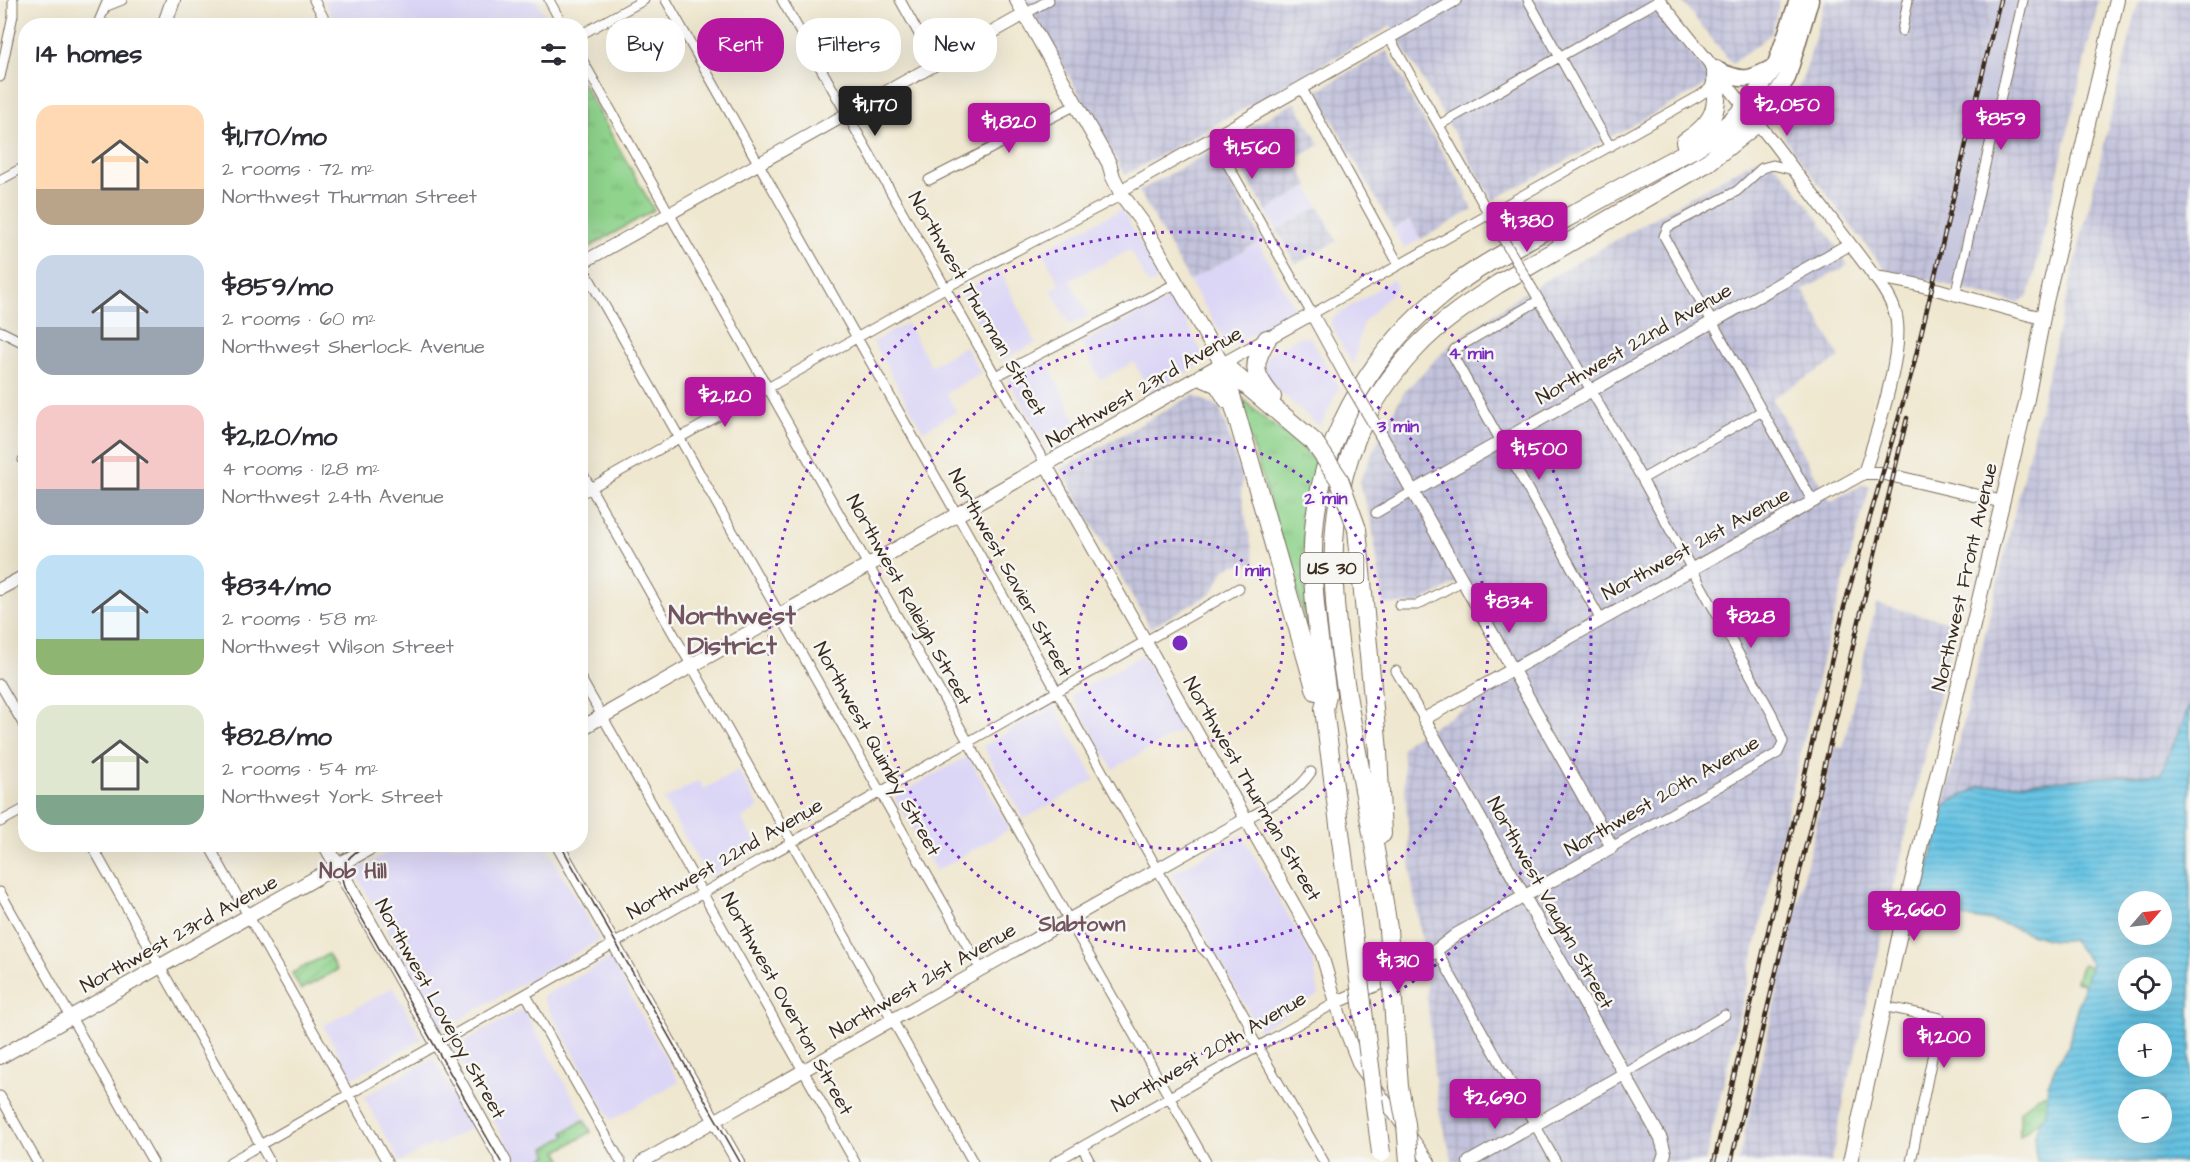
<!DOCTYPE html>
<meta charset="utf-8">
<style>
body{margin:0;font-family:"Architects Daughter",sans-serif;background:#f7f7f7;color:#2b2b33;height:100vh;display:flex;flex-direction:column;font-size:22px;white-space:nowrap}
*{box-sizing:border-box;margin:0}
p{font-size:20px;color:#7c7c81}
.icon{flex:none;width:33px;height:33px;fill:none;stroke:currentColor;stroke-width:2;stroke-linecap:round;stroke-linejoin:round}
.map{position:relative;flex:1;overflow:hidden}
.side{position:absolute;left:18px;top:18px;width:570px;height:834px;display:flex;flex-direction:column;background:#fff;border-radius:24px;box-shadow:0 6px 24px #0002}
.side>*{flex:none}
.hud{position:absolute;left:606px;top:18px;width:570px;height:54px;display:flex;gap:12px}
.needle{width:39px;rotate:62deg}
.fabs{position:absolute;left:2118px;top:891px;display:grid;gap:12px}
.fabs a{display:grid;place-items:center;width:54px;height:54px;border-radius:50%;background:#fff;box-shadow:0 6px 24px #0002;font-size:30px}
.price{position:absolute;translate:-50% -51px;padding:0 14px;border-radius:6px;background:#b5179e;color:#fff;font-size:20px;line-height:39px;filter:drop-shadow(0 2px 3px #0008)}
.price::after{content:'';position:absolute;left:50%;top:36px;width:18px;height:14px;margin-left:-9px;background:inherit;clip-path:polygon(0 0,100% 0,50% 100%)}
.price.current{background:#222;color:#fff}
ul{padding:0;list-style:none}
li{display:flex;align-items:center;gap:18px;height:150px;padding:0 18px}
li span{display:grid;place-items:center;flex:none;width:168px;height:120px;border-radius:18px;color:#555}
li>.icon{margin-inline-start:auto}
span .icon{width:72px;height:72px;fill:#fffc;stroke-width:1}
li b{font-size:26px}
h2{display:flex;justify-content:space-between;align-items:center;height:72px;padding:0 18px;font-size:26px}
.chip{padding:0 21px;border-radius:24px;background:#fff;box-shadow:0 6px 24px #0002;font-size:21px;line-height:54px}
.chip.current{background:#b5179e;color:#fff}
.map>svg:first-child{display:block}
</style>
<div class="map">
<svg width="2190" height="1162" viewBox="0 0 2190 1162">
<defs>
<pattern id="industrial-grid" width="8" height="8" patternUnits="userSpaceOnUse" patternTransform="scale(1.5)"><rect width="8" height="8" fill="#c2c2dc"/><path d="M0 4h8M4 0v8" fill="none" stroke="#a8a7bc"/></pattern>
<pattern id="grass-tufts" width="24" height="20" patternUnits="userSpaceOnUse" patternTransform="scale(1.5)"><rect width="24" height="20" fill="#8fd38c"/><path d="M3 7l-1-3M5 7V3M7 7l1-3M15 17l-1-3M17 17v-4M19 17l1-3" fill="none" stroke="#7cb578"/></pattern>
<pattern id="garden-furrows" width="10" height="10" patternUnits="userSpaceOnUse" patternTransform="scale(1.5)"><rect width="10" height="10" fill="#8fd38c"/><path d="M-1 1l2-2M0 10L10 0M9 11l2-2" fill="none" stroke="#7cb578"/></pattern>
<pattern id="water-rules" width="6" height="5" patternUnits="userSpaceOnUse" patternTransform="scale(1.5)"><rect width="6" height="5" fill="#66c4e4"/><path d="M0 2.5h6" fill="none" stroke="#559fb8"/></pattern>
</defs>
<rect width="100%" height="100%" fill="#f6f6f2"/>
<filter id="ink" filterUnits="userSpaceOnUse"><feTurbulence type="fractalNoise" baseFrequency=".0167" numOctaves="2"/><feDisplacementMap in="SourceGraphic" scale="12" xChannelSelector="R" yChannelSelector="G"/><feConvolveMatrix kernelMatrix="1 2 1 2 8 2 1 2 1" color-interpolation-filters="sRGB"/></filter>
<filter id="wash" filterUnits="userSpaceOnUse"><feTurbulence type="fractalNoise" baseFrequency=".008" numOctaves="4" result="noise"/><feDisplacementMap in="SourceGraphic" scale="24" xChannelSelector="R" yChannelSelector="G"/><feGaussianBlur stdDeviation="1.35" result="paint"/><feColorMatrix in="noise" values="0 0 0 0 0 0 0 0 0 0 0 0 0 0 0 0 0 1.4 0 .05"/><feComposite in="paint" operator="in"/></filter>
<g filter="url(#wash)">
<rect width="100%" height="100%" fill="#efe7cf"/>
<path fill="#dcd6f6" d="M323,0H536L551,25H337Z
M1308,187L1319,207L1277,230L1266,211Z
M1122,209L1160,280L1149,285L1130,250L1070,280L1088,316L1070,325L1051,290L1060,285L1042,250Z
M1410,220L1421,239L1404,248L1393,229Z
M1258,242L1294,307L1293,311L1236,343H1227L1189,281Z
M1000,271L1036,343L1000,361L961,292Z
M1393,279L1397,287L1363,323L1353,365L1332,327L1331,319Z
M1173,297L1203,354L1202,363L1150,393L1134,362L1100,380L1081,343Z
M907,323L931,366L965,346L981,373L946,393L956,412L923,431L873,342Z
M1301,336L1311,338L1339,388L1320,427L1270,383L1265,375V361L1271,352Z
M1046,360L1082,434L1049,451L1008,379Z
M1142,655L1184,729L1113,769L1071,695Z
M1054,706L1095,779L1024,819L983,746Z
M968,756L1010,829L936,871L894,797Z
M738,770L759,807L742,819L759,849L708,878L664,800L699,780L704,789Z
M1242,835L1312,957L1319,995L1259,1030L1171,874Z
M401,845H545L599,940L442,1029L354,871Z
M610,959L679,1082L611,1120L542,997Z
M393,987L422,1039L353,1078L323,1026Z
M523,1009L592,1131L557,1151L563,1162H517L453,1048Z
M433,1058L472,1127L437,1147L435,1143L400,1162L364,1097Z"/>
<path fill="url(#industrial-grid)" d="M1026,0H1649L1709,78L1707,85L1493,200L1391,26L1125,175Z
M1681,0H1780L1771,34L1732,64Z
M1825,0H1993L1927,280L1885,270L1785,140L1783,122L1806,70Z
M2017,0H2099L2029,296L2017,303L1950,286Z
M2139,0H2190V812L1918,910Z
M1387,51L1407,86L1404,87L1468,196L1466,197L1473,210L1421,239L1410,220L1393,229L1316,91Z
M1295,102L1320,145L1295,159L1309,186L1266,211L1226,141Z
M1212,151L1262,240L1189,281L1139,191Z
M1760,157L1770,160L1788,178L1824,227L1848,265L1803,290L1840,358L1772,398L1830,502L1864,484L1870,486L1826,645L1705,1162H1453L1440,1116L1435,1080L1422,940L1412,883L1402,748L1408,741L1517,678L1462,580L1418,604H1383L1372,523L1359,483L1386,423L1405,391L1449,346L1522,294Z
M1319,207L1337,241L1296,264L1277,230Z
M1193,395L1220,408L1242,479L1241,492L1255,565H1234L1225,569L1212,593L1150,628L1061,469Z
M1876,604L1955,623L1853,1064L1850,1071L1831,1162H1738L1834,747L1843,748Z"/>
<path fill="#c2c2dc" d="M1993,0H2017L1950,286L1927,280Z"/>
<path fill="url(#grass-tufts)" stroke="#657e55" stroke-width="1.5" d="M580,79L654,210L581,252H580Z
M1236,393L1267,421L1299,443L1317,464L1306,517L1303,562L1308,628Z
M2082,964L2128,979L2046,1115L2020,1136V1111L2039,1096L2049,1094L2101,989L2076,981Z
M584,1120L591,1132L558,1151L563,1162H536L549,1155L545,1148L566,1136L564,1132Z"/>
<path fill="url(#garden-furrows)" stroke="#657e55" stroke-width="1.5" d="M328,954L337,970L301,990L292,973Z"/>
<path fill="url(#water-rules)" stroke="#507781" stroke-width="1.5" fill-rule="evenodd" d="M2190,705V1162H2037C2033,1145 2033,1127 2045,1115L2048,1085L2056,1065L2070,1043L2072,1026L2091,963L2071,939C2045,945 2020,927 1996,922C1969,916 1944,917 1918,910L1944,805L1981,786L2161,773ZM2128,902H2162V934H2128ZM2128,968H2162V1000H2128ZM2128,1034H2162V1066H2128ZM2128,1100H2162V1132H2128Z"/>
</g>
<g filter="url(#ink)">
<g fill="none" stroke-linecap="round" stroke-linejoin="round">
<defs>
<path id="minor" d="M314,0L328,26
M549,0L563,26
M666,0L1202,948L1210,956L1249,1024L1251,1035L1324,1162
M782,0L1046,465
M900,0L935,63
M1528,0L1610,147
M107,6L122,0
M1025,14L1049,0
M97,26L108,0
M1902,31L1908,0
M580,35L644,0
M1389,37L1499,232
M580,56L1206,1162
M0,77L13,15V0
M1301,87L1399,265
M1439,125L1660,0
M1213,138L1312,314L1699,96L1709,89L1712,82
M1793,170L1773,165L1762,168L1737,191L1668,227L1664,236L1812,500
M0,180L26,166
M929,180L1076,105
M581,264L981,970
M1532,288L1642,479L1772,714L1783,742L1778,753L1612,847
M1955,296L2023,0
M1538,301L1455,349L1452,354L1601,620
M0,331L26,344
M996,376L1177,283
M23,460L26,458
M580,469L973,1162
M1642,479L1762,411
M580,494L945,288L1122,195
M1376,513L1412,492
M1399,605H1417L1462,581
M1396,671L1424,719
M580,677L855,1162
M0,684L26,729
M1246,819C1269,806 1296,795 1311,772
M0,822L26,808
M91,844L270,1162
M208,844L387,1162
M0,892L153,1162
M1436,949L1556,1162
M526,995L621,1162
M1883,1006L1940,1018L1911,1162
M1624,1074L1725,1015
M0,1096L37,1162
M1082,1147L1090,1162
M230,1162L1239,588
M1055,1162L1337,1002"/>
<path id="tertiary" d="M1659,0L1772,141L1881,285C1889,297 1896,309 1897,323C1901,358 1876,437 1864,473
M1127,187L1455,0
M580,264L1025,14
M1874,277C1932,284 1987,305 2043,318
M1222,364L1312,314L1346,376
M1046,465L1321,952L1341,1019L1359,1065L1429,1162
M1412,492L1850,244
M0,589L26,575
M557,844L738,1162
M1337,1002L1411,970L1457,934L1612,847L1381,435
M642,1162L1246,819
M1469,1162L1624,1074
M1662,1162L1665,1153L1661,1139L1424,719L1864,473H1881L2003,502"/>
<path id="secondary" d="M164,26L173,0
M580,729L1222,364L1142,222L1122,195L1113,177L1109,163L1017,0
M325,844L504,1162
M0,1057L376,844
M1850,1162L1905,910L2027,399L2046,302L2117,0"/>
<path id="trunk" d="M1716,70C1744,82 1748,81 1774,67
M1745,108L1775,67L1798,0
M1757,123L1787,78L1810,0"/>
<path id="motorway" d="M1685,142C1719,120 1717,107 1716,70
M1267,339C1251,365 1253,374 1272,397
M1222,364L1316,691
M1224,366L1314,442
M1202,377L1218,384L1228,400
M1357,529L1378,751L1382,834
M1388,929C1378,858 1363,788 1351,718C1327,582 1312,459 1415,349C1439,323 1469,303 1498,284L1708,162L1757,123
M1353,932L1324,709L1327,695C1319,638 1308,578 1315,519C1326,427 1376,347 1448,290C1481,264 1520,245 1556,224C1602,198 1649,172 1695,148L1722,130L1745,108"/>
</defs>
<use href="#minor" stroke="#7a6c5c" stroke-width="11"/>
<use href="#tertiary" stroke="#7a6c5c" stroke-width="14"/>
<use href="#secondary" stroke="#7a6c5c" stroke-width="16"/>
<use href="#trunk" stroke="#7a6c5c" stroke-width="19"/>
<use href="#motorway" stroke="#7a6c5c" stroke-width="20"/>
<use href="#minor" stroke="#fff" stroke-width="9"/>
<use href="#tertiary" stroke="#fff" stroke-width="12"/>
<use href="#secondary" stroke="#fff" stroke-width="14"/>
<use href="#trunk" stroke="#fff" stroke-width="16"/>
<use href="#motorway" stroke="#fff" stroke-width="18"/>
<path stroke="#3b2a1e" stroke-width="1.5" d="M369,844C351,853 337,865 344,887L501,1162
M560,844L740,1162"/>
<defs>
<path id="rail" d="M1714,1162L1844,607L1913,368L2000,0
M1731,1162L1907,418"/>
</defs>
<use href="#rail" stroke="#3b2a1e" stroke-width="4.5"/>
<use href="#rail" stroke="#f6f6f2" stroke-width="2" stroke-dasharray="7" stroke-linecap="butt"/>
<defs>
<path id="minor-bridge" d="M1499,232L1532,288"/>
<path id="tertiary-bridge" d="M1346,376L1381,435"/>
<path id="motorway-bridge" d="M1314,442L1339,479L1357,529
M1388,929L1399,1087L1406,1124L1409,1162
M1353,932L1381,1153"/>
</defs>
<use href="#minor-bridge" stroke="#7a6c5c" stroke-width="11" stroke-linecap="butt"/>
<use href="#tertiary-bridge" stroke="#7a6c5c" stroke-width="14" stroke-linecap="butt"/>
<use href="#motorway-bridge" stroke="#7a6c5c" stroke-width="20" stroke-linecap="butt"/>
<use href="#minor-bridge" stroke="#fff" stroke-width="9"/>
<use href="#tertiary-bridge" stroke="#fff" stroke-width="12"/>
<use href="#motorway-bridge" stroke="#fff" stroke-width="18"/>
</g>
</g>
<g fill="none" stroke="#7b2cbf" stroke-width="3" stroke-dasharray="3 6">
<circle cx="1180" cy="643" r="103"/>
<circle cx="1180" cy="643" r="206"/>
<circle cx="1180" cy="643" r="308"/>
<circle cx="1180" cy="643" r="411"/>
</g>
<g text-anchor="middle" dominant-baseline="central" stroke-width="5" stroke-linejoin="round" paint-order="stroke">
<rect fill="#f6f6f2" stroke="#73675e" stroke-width="1.5" x="1300.5" y="553" width="63" height="30" rx="4.5"/>
<g font-size="18" font-weight="bold" fill="#3b2a1e">
<text x="1332" y="568">US 30</text>
</g>
<g font-size="20" fill="#3b2a1e" stroke="#f6f6f2">
<text transform="translate(977 304) rotate(60)">Northwest Thurman Street</text>
<text transform="translate(1634 344) rotate(-30)">Northwest 22nd Avenue</text>
<text transform="translate(1144 387) rotate(-30)">Northwest 23rd Avenue</text>
<text transform="translate(1696 544) rotate(-29)">Northwest 21st Avenue</text>
<text transform="translate(1010 573) rotate(61)">Northwest Savier Street</text>
<text transform="translate(1965 577) rotate(-77)">Northwest Front Avenue</text>
<text transform="translate(909 600) rotate(61)">Northwest Raleigh Street</text>
<text transform="translate(877 749) rotate(61)">Northwest Quimby Street</text>
<text transform="translate(1252 789) rotate(60)">Northwest Thurman Street</text>
<text transform="translate(1662 796) rotate(-30)">Northwest 20th Avenue</text>
<text transform="translate(725 859) rotate(-30)">Northwest 22nd Avenue</text>
<text transform="translate(1550 903) rotate(61)">Northwest Vaughn Street</text>
<text transform="translate(179 934) rotate(-29)">Northwest 23rd Avenue</text>
<text transform="translate(923 981) rotate(-30)">Northwest 21st Avenue</text>
<text transform="translate(787 1004) rotate(61)">Northwest Overton Street</text>
<text transform="translate(440 1009) rotate(61)">Northwest Lovejoy Street</text>
<text transform="translate(1209 1052) rotate(-30)">Northwest 20th Avenue</text>
</g>
<g font-size="21" font-weight="bold" fill="#725360" stroke="#f6f6f2">
<text x="353" y="871">Nob Hill</text>
<text x="1082" y="924">Slabtown</text>
</g>
<g font-size="26" font-weight="bold" fill="#725360" stroke="#f6f6f2">
<text x="732" y="616">Northwest<tspan x="732" dy="30">District</tspan></text>
</g>
</g>
<circle cx="1180" cy="643" r="9" fill="#7b2cbf" stroke="#f6f6f2" stroke-width="3"/>
<g font-size="18" text-anchor="middle" font-weight="bold" fill="#7b2cbf" stroke="#f6f6f2" stroke-width="5" stroke-linejoin="round" paint-order="stroke">
<text x="1471" y="359">4 min</text>
<text x="1398" y="432">3 min</text>
<text x="1326" y="504">2 min</text>
<text x="1253" y="576">1 min</text>
</g>
</svg>
<div class="fabs">
<a><svg class="needle" viewBox="-14 -14 28 28"><path d="M0-13l5 13h-10z" fill="#e53935"/><path d="M0 13l5-13h-10z" fill="#7c7c81"/></svg></a>
<a><svg class="icon" aria-label="locate" viewBox="0 0 24 24"><circle cx="12" cy="12" r="6"/><path d="M12 2v4M12 18v4M2 12h4M18 12h4"/></svg></a>
<a>+</a>
<a>−</a>
</div>
<b class="price current" style="left:875px;top:137px">$1,170</b>
<b class="price" style="left:1787px;top:137px">$2,050</b>
<b class="price" style="left:2001px;top:151px">$859</b>
<b class="price" style="left:1009px;top:154px">$1,820</b>
<b class="price" style="left:1252px;top:180px">$1,560</b>
<b class="price" style="left:1527px;top:253px">$1,380</b>
<b class="price" style="left:725px;top:428px">$2,120</b>
<b class="price" style="left:1539px;top:481px">$1,500</b>
<b class="price" style="left:1509px;top:634px">$834</b>
<b class="price" style="left:1751px;top:649px">$828</b>
<b class="price" style="left:1914px;top:942px">$2,660</b>
<b class="price" style="left:1398px;top:993px">$1,310</b>
<b class="price" style="left:1944px;top:1069px">$1,200</b>
<b class="price" style="left:1495px;top:1130px">$2,690</b>
<div class="hud">
<a class="chip">Buy</a>
<a class="chip current">Rent</a>
<a class="chip">Filters</a>
<a class="chip">New</a>
</div>
<section class="side">
<h2>14 homes<svg class="icon" aria-label="filters" viewBox="0 0 24 24"><path d="M4 7h16M4 17h16"/><circle cx="9" cy="7" r="2"/><circle cx="15" cy="17" r="2"/></svg></h2>
<ul>
<li><span style="background:linear-gradient(#ffd9b3 70%,#b9a48a 0)"><svg class="icon" aria-label="home" viewBox="0 0 24 24"><path d="M3 11l9-7 9 7M6 9v11h12V9"/></svg></span><div><b>$1,170/mo</b><p>2 rooms · 72 m²</p><p>Northwest Thurman Street</p></div></li>
<li><span style="background:linear-gradient(#c9d6e8 60%,#9aa5b1 0)"><svg class="icon" aria-label="home" viewBox="0 0 24 24"><path d="M3 11l9-7 9 7M6 9v11h12V9"/></svg></span><div><b>$859/mo</b><p>2 rooms · 60 m²</p><p>Northwest Sherlock Avenue</p></div></li>
<li><span style="background:linear-gradient(#f6c9c9 70%,#9aa5b1 0)"><svg class="icon" aria-label="home" viewBox="0 0 24 24"><path d="M3 11l9-7 9 7M6 9v11h12V9"/></svg></span><div><b>$2,120/mo</b><p>4 rooms · 128 m²</p><p>Northwest 24th Avenue</p></div></li>
<li><span style="background:linear-gradient(#bfe0f5 70%,#8fb573 0)"><svg class="icon" aria-label="home" viewBox="0 0 24 24"><path d="M3 11l9-7 9 7M6 9v11h12V9"/></svg></span><div><b>$834/mo</b><p>2 rooms · 58 m²</p><p>Northwest Wilson Street</p></div></li>
<li><span style="background:linear-gradient(#dfe7d0 75%,#7fa58c 0)"><svg class="icon" aria-label="home" viewBox="0 0 24 24"><path d="M3 11l9-7 9 7M6 9v11h12V9"/></svg></span><div><b>$828/mo</b><p>2 rooms · 54 m²</p><p>Northwest York Street</p></div></li>
</ul>
</section>
</div>
